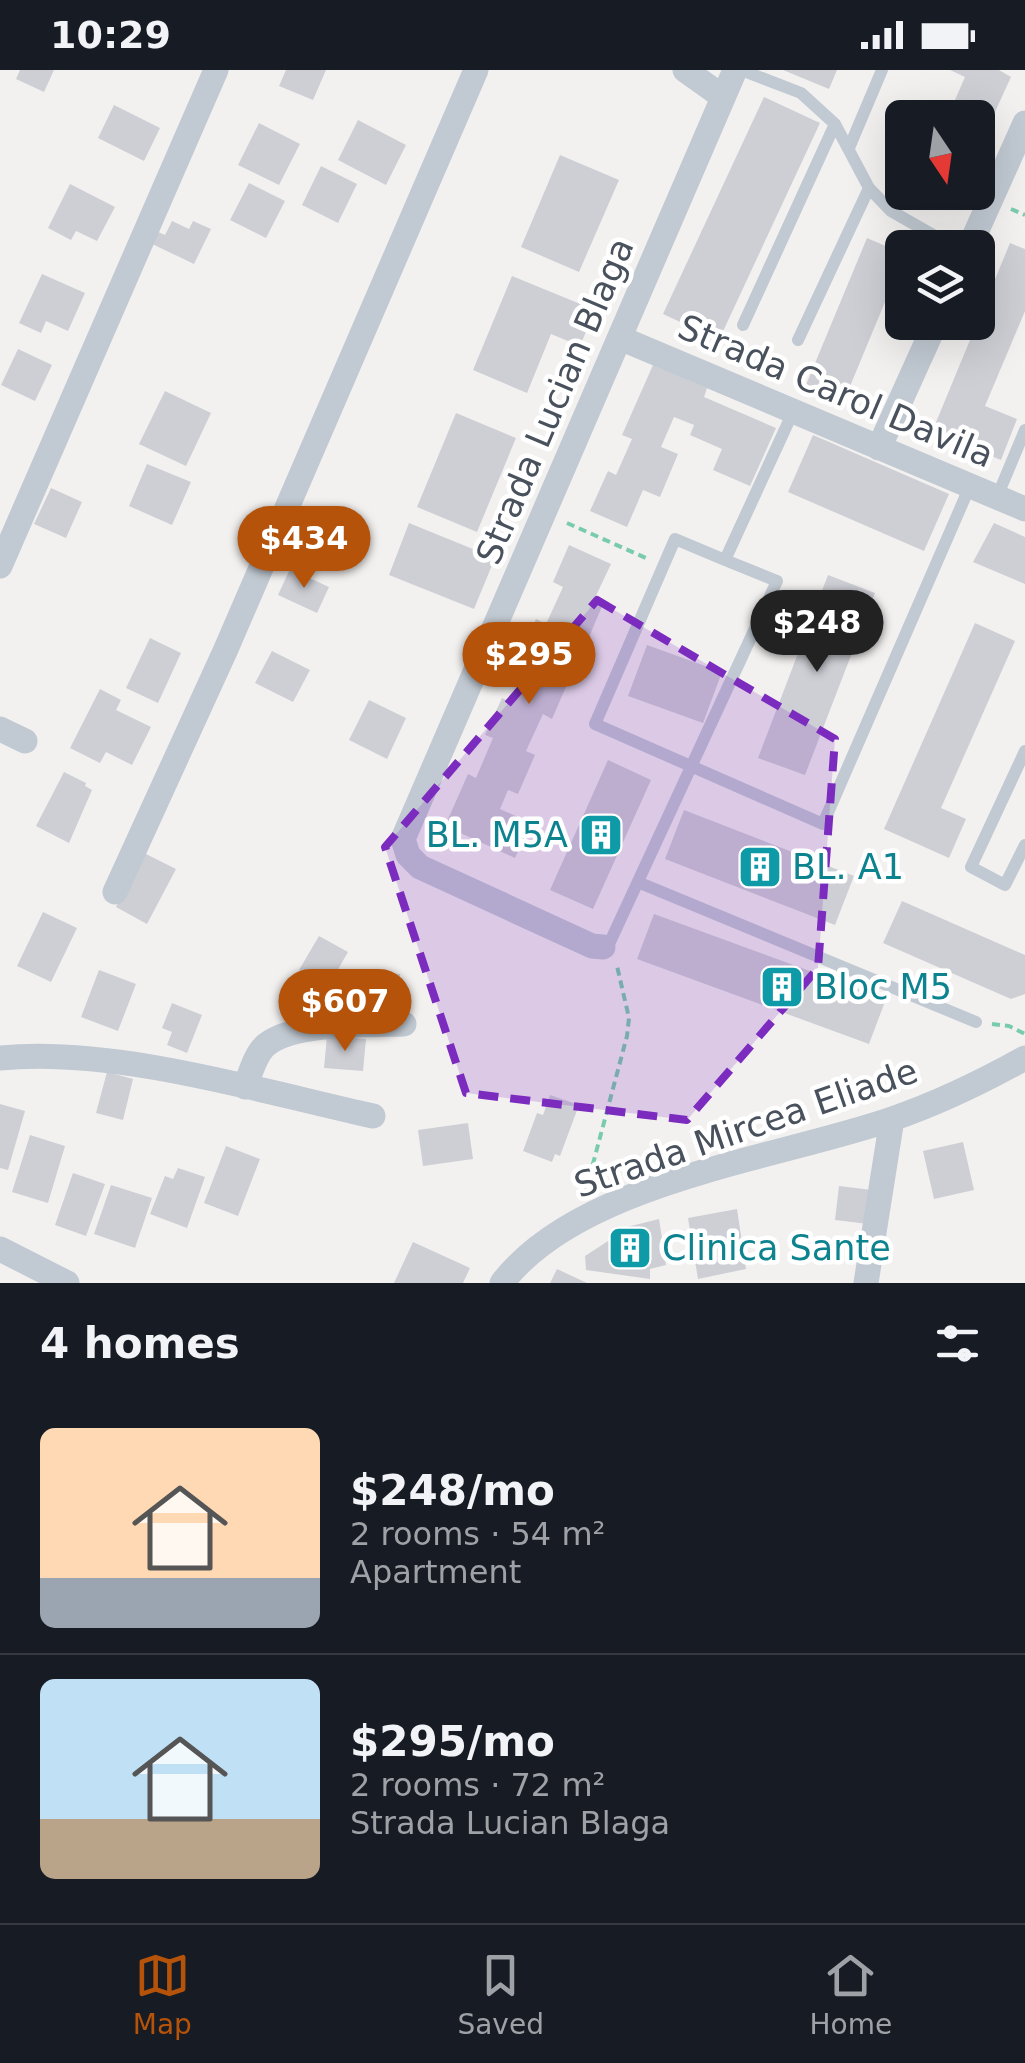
<!DOCTYPE html>
<meta charset="utf-8">
<style>
body{margin:0;font-family:"DejaVu Sans",sans-serif;background:#242831;color:#f1f3f6;height:100vh;display:flex;flex-direction:column;font-size:38px;white-space:nowrap}
*{box-sizing:border-box;margin:0}
p{font-size:32px;color:#9ea1a6}
.icon{flex:none;width:55px;height:55px;fill:none;stroke:currentColor;stroke-width:2;stroke-linecap:round;stroke-linejoin:round}
.map{position:relative;height:1213px;overflow:hidden}
.panel{display:flex;flex-direction:column;background:#171b24;flex:1}
.panel>*{flex:none}
.needle{width:65px;rotate:167deg}
.buttons{position:absolute;left:885px;top:30px;display:grid;gap:20px}
.buttons a{display:grid;place-items:center;width:110px;height:110px;border-radius:15px;background:#171b24;box-shadow:0 10px 40px #0002;font-size:50px}
.price{position:absolute;translate:-50% -85px;padding:0 22px;border-radius:35px;background:#b45309;color:#fff;font-size:32px;line-height:65px;filter:drop-shadow(0 2px 5px #0008)}
.price::after{content:'';position:absolute;left:50%;top:60px;width:30px;height:22px;margin-left:-15px;background:inherit;clip-path:polygon(0 0,100% 0,50% 100%)}
.price.selected{background:#222;color:#fff}
ul{padding:0;list-style:none}
li{display:flex;align-items:center;gap:30px;height:250px;padding:0 40px}
li+li{border-top:2px solid #363941}
li span{display:grid;place-items:center;flex:none;width:280px;height:200px;border-radius:15px;color:#555}
li>.icon{margin-inline-start:auto}
span .icon{width:120px;height:120px;fill:#fffc;stroke-width:1}
li b{font-size:42px}
h2{display:flex;justify-content:space-between;align-items:center;height:120px;padding:0 40px;font-size:42px}
.status{display:flex;justify-content:space-between;align-items:center;height:70px;padding:0 50px;background:#171b24;direction:ltr}
.status svg{height:28px;fill:currentColor}
.tab-bar{display:flex;justify-content:space-around;align-items:center;height:140px;border-top:2px solid #363941;background:#171b24;font-size:28px;color:#9ea1a6}
.tab-bar a{display:grid;justify-items:center;gap:5px}
.tab-bar .selected{color:#b45309}
.map>svg:first-child{display:block}
</style>
<div class="status"><b>10:29</b><svg viewBox="0 0 49 12"><path d="M0 12V9h3v3zM5 12V6h3v6zM10 12V3h3v9zM15 12V0h3v12zM26 1h20v11H26zM47 4h2v5h-2z"/></svg></div>
<div class="map">
<svg width="1025" height="1213" viewBox="0 0 1025 1213">
<rect width="100%" height="100%" fill="#f3f1f0"/>
<path fill="#cdcfd5" d="M20,0H54L44,22L16,9Z
M286,0H326L313,30L279,16Z
M783,0H837L829,19Z
M950,0H999L1011,7L978,79V48H947L965,7Z
M764,27L820,53L719,270L663,244Z
M114,35L160,58L144,91L98,68Z
M358,50L406,75L386,115L338,90Z
M259,53L300,74L279,115L238,95Z
M560,85L619,110L579,202L521,177Z
M321,96L357,114L338,153L302,135Z
M249,113L285,131L266,168L230,150Z
M902,113V122H944L936,140L897,122Z
M70,114L115,137L97,171L76,161L71,170L48,158Z
M172,151L189,159L193,151L211,159L194,194L150,173L156,161L165,165Z
M867,168L902,183V191L841,338L803,322Z
M1010,173L1025,179V241L985,336L1017,349L1001,390L932,362Z
M42,204L85,223L68,261L46,251L41,263L19,253Z
M512,206L595,240L580,276L551,264L527,323L473,300Z
M18,279L52,295L35,331L1,315Z
M653,295L707,318L704,327L776,358L750,416L713,400L722,379L690,365L694,355L674,347L661,377L678,384L660,427L643,420L627,457L590,441L608,401L616,405L632,369L622,365Z
M165,321L211,343L186,396L139,374Z
M456,343L516,368L477,462L417,437Z
M813,365L949,424L924,481L788,422Z
M147,394L191,412L172,455L129,436Z
M51,418L82,432L66,468L34,454Z
M409,453L495,488L474,539L389,505Z
M994,453L1025,467V514L973,492Z
M569,475L611,494L594,530L603,534L586,574L576,570L560,606L569,610L552,649L543,644L526,681L535,685L518,724L508,720L500,739L531,753L515,788L445,756L468,704L476,708L493,668L485,665L502,628L512,632L529,593L519,588L536,549L546,554L563,517L553,512Z
M290,499L329,517L317,543L278,525Z
M828,505L875,523L805,705L758,688Z
M975,553L1015,571L941,738L966,749L949,788L884,759Z
M150,568L181,583L158,633L126,618Z
M647,575L722,602L703,653L628,626Z
M272,581L310,600L293,632L255,613Z
M100,619L121,630L116,640L151,657L132,695L106,682L100,693L70,678Z
M369,630L406,648L387,689L349,670Z
M608,690L651,710L593,839L550,820Z
M64,702L86,713L85,716L92,720L69,773L36,756Z
M684,740L854,806L835,855L665,789Z
M144,783L176,799L147,854L116,837Z
M902,831L1025,885V924L1011,929L883,873Z
M43,842L77,858L51,912L17,896Z
M654,844L886,929L869,974L637,889Z
M319,866L348,882L328,917L299,900Z
M99,900L136,914L118,961L81,947Z
M350,903L400,904V933H349Z
M172,933L202,945L187,983L167,975L172,962L162,958Z
M327,966L366,969L363,1001L324,998Z
M107,1002L133,1009L123,1050L96,1043Z
M550,1025L579,1035L560,1086L555,1084L552,1092L523,1081L537,1043L543,1045Z
M0,1034L25,1041L8,1100L0,1098Z
M468,1053L473,1089L423,1096L418,1060Z
M30,1065L65,1076L48,1133L12,1122Z
M963,1072L974,1120L934,1129L923,1081Z
M226,1076L260,1089L238,1146L204,1133Z
M178,1098L205,1107L187,1158L150,1144L165,1106L173,1109Z
M73,1103L105,1114L86,1166L55,1155Z
M111,1115L152,1128L135,1178L94,1164Z
M839,1116L872,1120L868,1154L835,1150Z
M737,1139L746,1199L698,1209L688,1148Z
M659,1149L666,1195L650,1199V1209L586,1200L585,1186L608,1171L629,1166L627,1157Z
M413,1172L470,1198L463,1213H394Z
M557,1199L587,1213H550Z"/>
<g fill="none" stroke-linecap="round" stroke-linejoin="round">
<path stroke="#79ccab" stroke-width="4" stroke-dasharray="8 5" stroke-linecap="butt" d="M1011,139L1025,145
M567,453L646,488
M992,954L1009,956L1025,964
M586,1120L627,966L629,948L617,896"/>
<path stroke="#c1c9d2" stroke-width="12" d="M741,0L801,23L835,54L869,118L891,141L956,178
M849,78L882,0
M743,255L835,54
M798,270L869,118
M997,427L1025,360
M725,490L675,469L595,654L823,754L970,416
M1025,681L971,797L1005,815L1025,775
M640,813L976,952
M603,877L610,872L777,511L725,490L793,342"/>
<path stroke="#c1c9d2" stroke-width="25" d="M685,0L723,27
M969,178L1025,53
M620,268L1025,439
M879,378L936,252
M0,496L216,0
M0,659L25,671
M115,822L226,579L476,0
M603,877L592,876L420,797L408,785L403,769L735,0
M0,988C115,977 260,1021 373,1046
M245,1017C250,1005 255,984 266,975C294,952 369,955 404,954
M0,1179L67,1213
M502,1213C579,1112 776,1089 892,1049C939,1033 982,1012 1025,988
M866,1213L892,1049"/>
</g>
<path fill="#7b2cbf" fill-opacity="0.2" stroke="#7b2cbf" stroke-width="8" stroke-dasharray="20 12" stroke-linejoin="round" d="M597,530L835,669L818,898L687,1050L466,1023L385,777Z"/>
<defs>
<symbol id="building-square" viewBox="-11 -11 22 22"><rect x="-9" y="-9" width="18" height="18" rx="4" fill="#0f9aa8" stroke="#fff"/><path d="M-4-6H4V6H1V3H-1V6H-4ZM-2.5-4.3h1.7v1.8h-1.7ZM.8-4.3h1.7v1.8H.8ZM-2.5-1h1.7V.8h-1.7ZM.8-1h1.7V.8H.8Z" fill="#fff"/></symbol>
</defs>
<g fill-rule="evenodd">
<use href="#building-square" x="576" y="740" width="50" height="50"/>
<use href="#building-square" x="735" y="772" width="50" height="50"/>
<use href="#building-square" x="757" y="892" width="50" height="50"/>
<use href="#building-square" x="605" y="1153" width="50" height="50"/>
</g>
<g text-anchor="middle" dominant-baseline="central" stroke-width="9" stroke-linejoin="round" paint-order="stroke">
<g font-size="35" fill="#49515d" stroke="#fff">
<text transform="translate(836 321) rotate(23)">Strada Carol Davila</text>
<text transform="translate(555 331) rotate(-67)">Strada Lucian Blaga</text>
<text transform="translate(746 1058) rotate(-19)">Strada Mircea Eliade</text>
</g>
<g font-size="35" fill="#0d838f" stroke="#fff" text-anchor="start">
<text x="568" y="765" text-anchor="end">BL. M5A</text>
<text x="792" y="797">BL. A1</text>
<text x="814" y="917">Bloc M5</text>
<text x="662" y="1178">Clinica Sante</text>
</g>
</g>
</svg>
<div class="buttons">
<a><svg class="needle" viewBox="-14 -14 28 28"><path d="M0-13l5 13h-10z" fill="#e53935"/><path d="M0 13l5-13h-10z" fill="#9ea1a6"/></svg></a>
<a><svg class="icon" aria-label="layers" viewBox="0 0 24 24"><path d="M12 4l9 5-9 5-9-5zM3 14l9 5 9-5"/></svg></a>
</div>
<b class="price" style="left:304px;top:521px">$434</b>
<b class="price selected" style="left:817px;top:605px">$248</b>
<b class="price" style="left:529px;top:637px">$295</b>
<b class="price" style="left:345px;top:984px">$607</b>
</div>
<section class="panel">
<h2>4 homes<svg class="icon" aria-label="filters" viewBox="0 0 24 24"><path d="M4 7h16M4 17h16"/><circle cx="9" cy="7" r="2"/><circle cx="15" cy="17" r="2"/></svg></h2>
<ul>
<li><span style="background:linear-gradient(#ffd9b3 75%,#9aa5b1 0)"><svg class="icon" aria-label="home" viewBox="0 0 24 24"><path d="M3 11l9-7 9 7M6 9v11h12V9"/></svg></span><div><b>$248/mo</b><p>2 rooms · 54 m²</p><p>Apartment</p></div></li>
<li><span style="background:linear-gradient(#bfe0f5 70%,#b9a48a 0)"><svg class="icon" aria-label="home" viewBox="0 0 24 24"><path d="M3 11l9-7 9 7M6 9v11h12V9"/></svg></span><div><b>$295/mo</b><p>2 rooms · 72 m²</p><p>Strada Lucian Blaga</p></div></li>
</ul>
</section>
<nav class="tab-bar">
<a class="selected"><svg class="icon" aria-label="map" viewBox="0 0 24 24"><path d="M3 6l6-2 6 2 6-2v14l-6 2-6-2-6 2zM9 4v14M15 6v14"/></svg>Map</a>
<a><svg class="icon" aria-label="saved" viewBox="0 0 24 24"><path d="M7 4h10v16l-5-4-5 4z"/></svg>Saved</a>
<a><svg class="icon" aria-label="home" viewBox="0 0 24 24"><path d="M3 11l9-7 9 7M6 9v11h12V9"/></svg>Home</a>
</nav>
